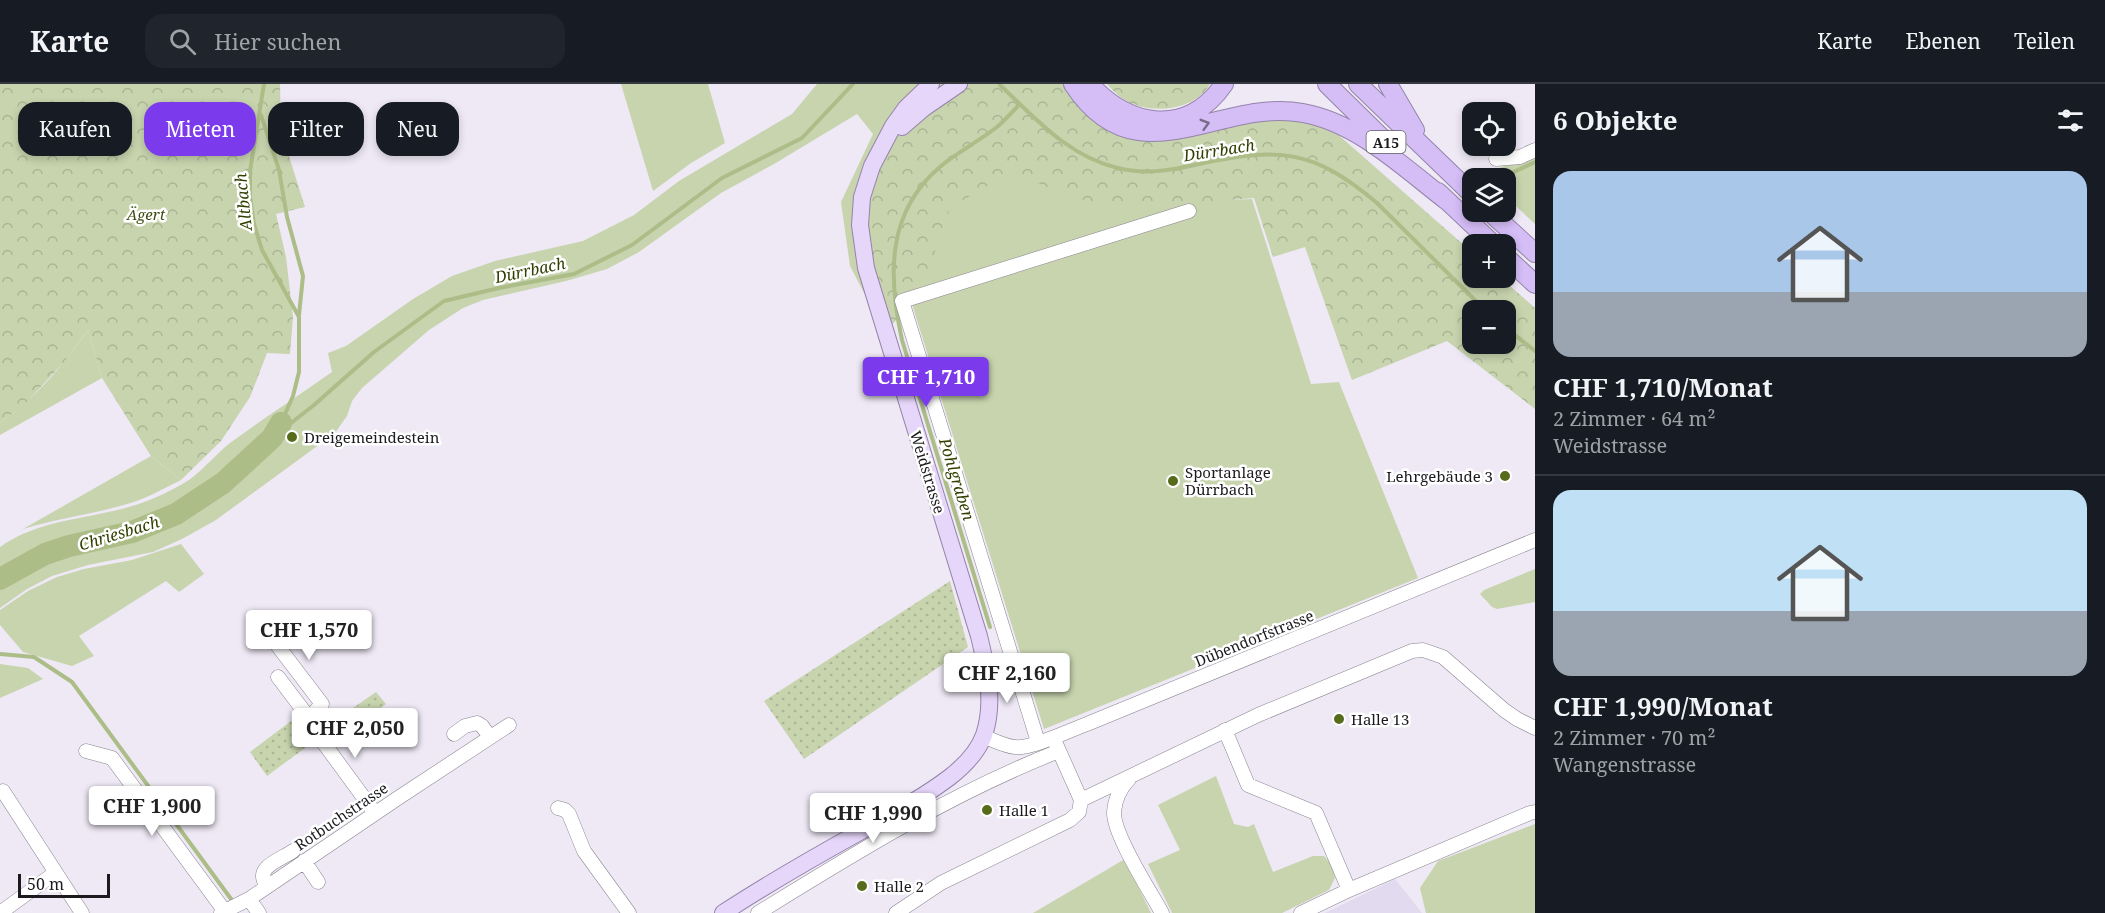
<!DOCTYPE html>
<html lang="de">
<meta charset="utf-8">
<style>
body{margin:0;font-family:"Noto Serif",serif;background:#20242c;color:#f1f3f6;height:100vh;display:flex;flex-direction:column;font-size:22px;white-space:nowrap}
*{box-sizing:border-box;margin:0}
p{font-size:20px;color:#9ea1a6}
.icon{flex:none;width:33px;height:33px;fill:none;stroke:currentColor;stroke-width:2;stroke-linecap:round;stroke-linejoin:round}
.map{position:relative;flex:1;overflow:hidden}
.side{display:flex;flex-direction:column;background:#171b24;width:570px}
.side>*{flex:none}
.top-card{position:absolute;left:18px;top:18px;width:570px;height:54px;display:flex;gap:12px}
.fabs{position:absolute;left:1462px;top:18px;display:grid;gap:12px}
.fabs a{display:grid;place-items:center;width:54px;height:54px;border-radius:12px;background:#171b24;box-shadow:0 3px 9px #0003;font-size:30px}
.scale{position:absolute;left:18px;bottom:15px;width:92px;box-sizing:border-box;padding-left:6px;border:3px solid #1c1a1e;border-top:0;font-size:16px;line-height:21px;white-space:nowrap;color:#1c1a1e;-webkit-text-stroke:4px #fff;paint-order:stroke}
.price{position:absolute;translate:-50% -51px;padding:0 14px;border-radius:6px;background:#fff;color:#222;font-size:20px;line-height:39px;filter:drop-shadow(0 2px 3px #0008)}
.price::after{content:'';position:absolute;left:50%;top:36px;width:18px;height:14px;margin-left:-9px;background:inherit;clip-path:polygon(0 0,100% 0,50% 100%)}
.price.active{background:#7c3aed;color:#fff}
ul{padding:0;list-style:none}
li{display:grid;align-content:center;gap:12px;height:318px;padding:0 18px}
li+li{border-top:2px solid #363941}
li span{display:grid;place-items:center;height:186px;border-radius:18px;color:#555}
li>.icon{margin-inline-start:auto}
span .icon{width:108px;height:108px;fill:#fffc;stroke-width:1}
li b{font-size:26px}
h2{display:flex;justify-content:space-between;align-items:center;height:72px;padding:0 18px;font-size:26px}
.pill{padding:0 21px;border-radius:18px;background:#171b24;box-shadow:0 3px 9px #0003;font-size:21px;line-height:54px}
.pill.active{background:#7c3aed;color:#fff}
header{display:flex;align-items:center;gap:36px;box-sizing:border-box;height:84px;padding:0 30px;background:#171b24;border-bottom:2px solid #363941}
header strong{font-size:28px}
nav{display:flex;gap:33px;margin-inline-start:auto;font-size:21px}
.search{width:420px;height:54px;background:#20242c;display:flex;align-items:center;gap:15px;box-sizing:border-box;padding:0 21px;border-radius:18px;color:#9ea1a6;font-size:22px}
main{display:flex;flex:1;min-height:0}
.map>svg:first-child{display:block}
</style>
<header>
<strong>Karte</strong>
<div class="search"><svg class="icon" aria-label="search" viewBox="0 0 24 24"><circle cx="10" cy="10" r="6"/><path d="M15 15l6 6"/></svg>Hier suchen</div>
<nav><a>Karte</a><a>Ebenen</a><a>Teilen</a></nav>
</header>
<main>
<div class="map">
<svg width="1535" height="829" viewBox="0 0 1535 829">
<defs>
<pattern id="forest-crowns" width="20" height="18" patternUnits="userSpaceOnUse" patternTransform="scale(1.5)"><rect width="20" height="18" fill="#c7d4ae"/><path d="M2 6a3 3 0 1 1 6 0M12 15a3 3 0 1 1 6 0" fill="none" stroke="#aab595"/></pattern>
<pattern id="park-dots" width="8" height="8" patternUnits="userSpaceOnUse" patternTransform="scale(1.5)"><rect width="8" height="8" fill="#c7d4ae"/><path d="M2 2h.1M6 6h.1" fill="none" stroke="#aab595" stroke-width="1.8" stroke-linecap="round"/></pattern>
</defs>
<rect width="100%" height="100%" fill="#eee9f5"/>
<path fill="#e2daee" d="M1395,795L1422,829H1325Z"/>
<path fill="#c7d4ae" d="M621,0H708L725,59L691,79L653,107Z
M817,0H959L885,249L850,182L841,118L873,50L857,30L774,80L721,109L639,168L607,185L566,197L483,216L463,224L429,246L362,304L352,317L347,332L335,349L216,436L182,455L153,468L88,481L52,492L27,505L0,524V463C45,431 103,436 152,415C164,410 178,403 189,396C204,385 216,370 230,359C264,334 298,312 332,288L328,269L346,262L413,215L452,192L495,177L583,157L634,131L679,97L792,30Z
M1535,68V140L1506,113V94H1487L1483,91Z
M1025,90L1125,120L1252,115L1311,300L1339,298L1418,494L1044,645L912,220L933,148L951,122L991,98Z
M88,246L102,294L0,351V339C37,313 62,282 88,246Z
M151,372L181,396C161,406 142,417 120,422C88,431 55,435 23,445Z
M181,460L204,490L179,508L166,497L79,552L94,572L72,582L23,568L0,541V526L28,507L57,493L84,485L132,476Z
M1535,485V518L1497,525L1492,523L1480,510L1484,506Z
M0,580L28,584L43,595L0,614Z
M1216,692L1234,740L1248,743L1254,740L1273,788L1313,772H1324L1332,781L1335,794L1329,806L1282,829H1172L1148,780L1180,766L1158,721Z
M1535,740V829H1426L1420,804L1438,777Z
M1125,775L1151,829H1033Z"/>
<path fill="url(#forest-crowns)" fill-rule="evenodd" d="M0,0H280L281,47L305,123L276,130L286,173L293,233L290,270L267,269L250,313L221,357L181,396L151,372L102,294L88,246L64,278L24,321L0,339Z
M959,0H1073L1086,17L1211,38L1318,33L1473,169V194H1501L1535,224V325L1447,257L1352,296L1305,163L1273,173L1254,114L1118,125L1070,112L1022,93L991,100L951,123L940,148L927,200L885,249L860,141L886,58ZM1473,226H1506V260H1473Z
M1107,0H1210C1196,25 1157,30 1133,20C1122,16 1114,8 1107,0Z"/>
<path fill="url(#park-dots)" d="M950,497L968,563L804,675L764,617Z
M376,608L386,620L363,637L353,624Z
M295,634L313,658L267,692L250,668Z"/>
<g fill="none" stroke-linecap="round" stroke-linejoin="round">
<path stroke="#acbd88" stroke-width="4" d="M264,0L250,87V113L254,140L262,166L299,233V288L293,312L281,339
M1000,1C1035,34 1069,73 1118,84C1145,91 1173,86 1199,80C1280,63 1313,65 1377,119L1485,226
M261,31L279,86L287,133L303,192L299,231
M1501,94L1535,78
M1506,244L1535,267
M272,354L314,321L374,268L444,217L499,204L574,190L632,161L722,94L802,54L853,0
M990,543L902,256C888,192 886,128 941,82C958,68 979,57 997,43C1005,36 1012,28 1020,20
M0,570L34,573L72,598L234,819"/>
<path stroke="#acbd88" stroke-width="22" d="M0,495L45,470L69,462L132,448L176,430L223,399L272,354L281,339"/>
<defs>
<path id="minor" d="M1496,75L1520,73L1535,66
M271,553L322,620L309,634L312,643L375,729
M278,593L309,634
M1225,646L1248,701L1316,729L1349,806
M454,650L465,642L477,639L482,642L490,653
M983,652C993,656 1004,662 1015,663C1032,665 1070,646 1087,640L1535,456
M1038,658L902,217L1189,127
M1056,660L1081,716
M86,667L112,674L226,829
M1130,694C1121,703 1115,715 1114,728C1113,750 1150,807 1162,829
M3,707L82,829
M558,724L565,726L569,730L584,767L629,829
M304,777L318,798
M267,802C253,783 280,776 293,767
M249,815L259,829
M0,829L55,789
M221,829L249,815L398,714L509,641
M758,829C855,769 952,709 1059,667
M896,829L941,799L1070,736L1079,728L1081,716L1258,631L1412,567L1423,566L1443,573L1504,626L1517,635L1535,644
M1301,829L1349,806L1530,729L1535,728"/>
<path id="major" d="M902,43L924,24L959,0
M723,829C766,801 811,775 856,750C888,732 921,715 950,693C964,682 978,668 984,651C995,618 987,585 979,552L866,184L860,141L862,113L872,82L893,42L906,24L931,0"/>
<path id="highway" d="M1073,0C1137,98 1218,13 1303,29C1358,39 1403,83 1446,116
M1090,0C1128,44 1188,53 1224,0
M1327,0L1390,62
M1358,0L1473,111
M1388,0L1415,46
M1438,108L1493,160
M1490,128L1535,169
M1506,173L1535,200"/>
</defs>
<use href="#minor" stroke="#898490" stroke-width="15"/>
<use href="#major" stroke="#9484aa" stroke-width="18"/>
<use href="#highway" stroke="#9484aa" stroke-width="20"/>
<use href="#minor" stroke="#fff" stroke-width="14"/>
<use href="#major" stroke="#e6d7fa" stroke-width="16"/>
<use href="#highway" stroke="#d5bdf6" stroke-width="18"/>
</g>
<defs><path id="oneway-chevron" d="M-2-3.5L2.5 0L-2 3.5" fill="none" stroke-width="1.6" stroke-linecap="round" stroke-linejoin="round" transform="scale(1.5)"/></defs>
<use stroke="#786c8a" href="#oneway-chevron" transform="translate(1205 40) rotate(-16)"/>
<g fill="#576c1b" stroke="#fff" stroke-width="2">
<circle cx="292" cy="353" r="6"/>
<circle cx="1505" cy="392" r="6"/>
<circle cx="1173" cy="397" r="6"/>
<circle cx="1339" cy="635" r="6"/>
<circle cx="987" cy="726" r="6"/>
<circle cx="862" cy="802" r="6"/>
</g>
<g text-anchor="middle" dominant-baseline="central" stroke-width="5" stroke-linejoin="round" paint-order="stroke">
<rect fill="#fff" stroke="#605f62" stroke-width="1.5" x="1366.5" y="47" width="39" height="22" rx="4.5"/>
<g font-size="14" font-weight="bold" fill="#1c1a1e">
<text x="1386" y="58">A15</text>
</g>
<g font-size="15" font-style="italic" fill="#3b4a0e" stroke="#fff">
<text x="146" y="130">Ägert</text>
</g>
<g font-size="15" fill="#1c1a1e" stroke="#fff" text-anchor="start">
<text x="304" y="353">Dreigemeindestein</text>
<text x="1185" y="388">Sportanlage<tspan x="1185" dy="17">Dürrbach</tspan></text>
<text x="1493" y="392" text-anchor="end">Lehrgebäude 3</text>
<text x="1351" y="635">Halle 13</text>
<text x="999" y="726">Halle 1</text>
<text x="874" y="802">Halle 2</text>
</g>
<g font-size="15" fill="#1c1a1e" stroke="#fff">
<text transform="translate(928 388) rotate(73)">Weidstrasse</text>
<text transform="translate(1254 554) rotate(-22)">Dübendorfstrasse</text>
<text transform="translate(341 732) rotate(-34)">Rotbuchstrasse</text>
</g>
<g font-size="16" font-style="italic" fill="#313f00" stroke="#fff">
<text transform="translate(1219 66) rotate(-9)">Dürrbach</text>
<text transform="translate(243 118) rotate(-96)">Altbach</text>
<text transform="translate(530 186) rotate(-12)">Dürrbach</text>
<text transform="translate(957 395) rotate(73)">Pohlgraben</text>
<text transform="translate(119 449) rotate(-17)">Chriesbach</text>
</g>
</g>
</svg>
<div class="fabs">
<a><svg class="icon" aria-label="locate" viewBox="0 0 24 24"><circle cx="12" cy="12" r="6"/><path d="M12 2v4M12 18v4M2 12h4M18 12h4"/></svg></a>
<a><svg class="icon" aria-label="layers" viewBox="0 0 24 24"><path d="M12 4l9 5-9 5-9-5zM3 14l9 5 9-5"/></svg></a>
<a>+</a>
<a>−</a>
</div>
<div class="scale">50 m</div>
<b class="price active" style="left:926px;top:324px">CHF 1,710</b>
<b class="price" style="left:309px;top:577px">CHF 1,570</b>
<b class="price" style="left:1007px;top:620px">CHF 2,160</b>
<b class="price" style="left:355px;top:675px">CHF 2,050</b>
<b class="price" style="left:152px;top:753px">CHF 1,900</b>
<b class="price" style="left:873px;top:760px">CHF 1,990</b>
<div class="top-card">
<a class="pill">Kaufen</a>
<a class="pill active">Mieten</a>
<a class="pill">Filter</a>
<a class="pill">Neu</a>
</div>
</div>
<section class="side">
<h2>6 Objekte<svg class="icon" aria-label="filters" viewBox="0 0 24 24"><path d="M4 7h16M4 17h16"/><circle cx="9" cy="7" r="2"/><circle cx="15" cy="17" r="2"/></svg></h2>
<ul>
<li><span style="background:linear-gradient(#a9c7e8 65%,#9aa5b1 0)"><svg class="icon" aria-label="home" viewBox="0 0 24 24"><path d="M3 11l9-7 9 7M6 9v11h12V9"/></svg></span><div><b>CHF 1,710/Monat</b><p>2 Zimmer · 64 m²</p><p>Weidstrasse</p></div></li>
<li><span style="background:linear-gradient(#bfe0f5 65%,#9aa5b1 0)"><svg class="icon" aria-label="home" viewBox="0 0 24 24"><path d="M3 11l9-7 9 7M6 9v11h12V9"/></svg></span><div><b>CHF 1,990/Monat</b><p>2 Zimmer · 70 m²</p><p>Wangenstrasse</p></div></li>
</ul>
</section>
</main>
